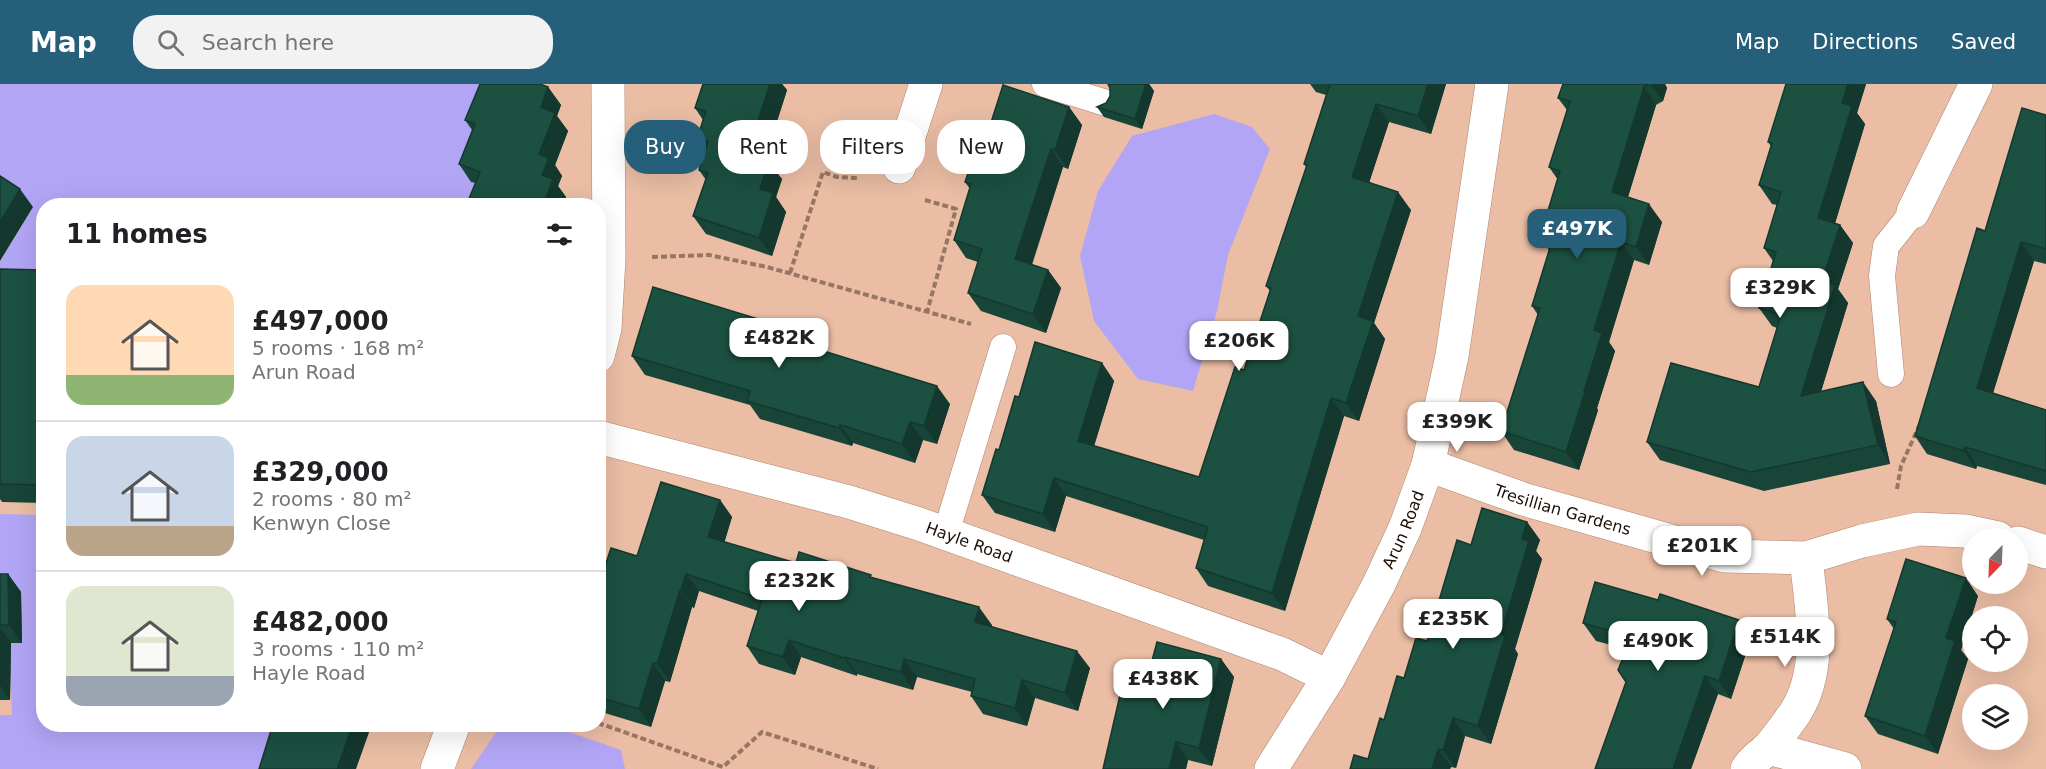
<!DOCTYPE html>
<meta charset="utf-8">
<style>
body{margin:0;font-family:"DejaVu Sans",sans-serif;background:#f2f2f2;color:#202124;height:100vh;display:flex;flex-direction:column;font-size:22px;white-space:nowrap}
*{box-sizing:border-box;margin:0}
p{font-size:20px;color:#757577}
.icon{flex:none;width:33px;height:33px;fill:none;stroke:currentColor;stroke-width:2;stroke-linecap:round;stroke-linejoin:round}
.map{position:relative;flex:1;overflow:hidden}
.drawer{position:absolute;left:36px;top:114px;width:570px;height:534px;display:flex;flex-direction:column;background:#fff;border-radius:24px;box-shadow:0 6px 24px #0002}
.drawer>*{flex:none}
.top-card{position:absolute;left:624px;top:36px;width:570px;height:54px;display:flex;gap:12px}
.needle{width:39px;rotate:203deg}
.controls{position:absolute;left:1962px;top:444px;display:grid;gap:12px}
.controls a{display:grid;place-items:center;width:66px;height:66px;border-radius:50%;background:#fff;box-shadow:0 6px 24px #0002;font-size:30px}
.price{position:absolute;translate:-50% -51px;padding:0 14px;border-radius:12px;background:#fff;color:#222;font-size:20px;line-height:39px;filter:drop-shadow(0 2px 3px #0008)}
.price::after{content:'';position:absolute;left:50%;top:36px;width:18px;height:14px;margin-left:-9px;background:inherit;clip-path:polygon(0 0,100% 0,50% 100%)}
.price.on{background:#265f79;color:#fff}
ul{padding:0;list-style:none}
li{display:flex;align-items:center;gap:18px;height:150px;padding:0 30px}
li+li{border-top:2px solid #e0e0e0}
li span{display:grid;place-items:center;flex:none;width:168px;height:120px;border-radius:18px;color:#555}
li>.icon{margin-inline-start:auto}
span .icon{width:72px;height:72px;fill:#fffc;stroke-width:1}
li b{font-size:26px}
h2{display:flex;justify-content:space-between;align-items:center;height:72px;padding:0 30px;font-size:26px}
.pill{padding:0 21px;border-radius:24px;background:#fff;box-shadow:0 6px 24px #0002;font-size:21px;line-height:54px}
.pill.on{background:#265f79;color:#fff}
header{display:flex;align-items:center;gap:36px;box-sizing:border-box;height:84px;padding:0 30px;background:#265f79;color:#fff}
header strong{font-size:28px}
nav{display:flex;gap:33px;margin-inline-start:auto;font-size:21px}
.search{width:420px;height:54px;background:#f2f2f2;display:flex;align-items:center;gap:15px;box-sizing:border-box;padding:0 21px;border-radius:24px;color:#757577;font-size:22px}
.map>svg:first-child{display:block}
</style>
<header>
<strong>Map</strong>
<div class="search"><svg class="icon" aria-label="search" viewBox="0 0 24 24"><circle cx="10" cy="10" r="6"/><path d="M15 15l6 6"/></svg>Search here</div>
<nav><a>Map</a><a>Directions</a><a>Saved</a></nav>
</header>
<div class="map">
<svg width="2046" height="685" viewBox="0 0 2046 685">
<rect width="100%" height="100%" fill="#eabda4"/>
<path fill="#b2a5f5" d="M0,0H500L493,106L487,121L44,122L43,204L0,199V177L33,123L0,124Z
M1214,30L1252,43L1270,65L1228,171L1217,227L1193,307L1138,295L1094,237L1080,172L1098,107L1132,52Z
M0,430L43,431L44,640L291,641L277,685H0V631H12L9,559H22L21,508H0Z
M501,641H549L621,666L625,685H471Z"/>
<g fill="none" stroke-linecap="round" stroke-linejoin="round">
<defs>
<path id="lane" d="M1045,0L1103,18
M1891,290L1882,192L1886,162L1913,128
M946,449L1003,263"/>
<g id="street">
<path d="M899,83L926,0"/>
<path d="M1913,128L1976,0"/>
<path d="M598,272L605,244L609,175L608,0"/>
<path id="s1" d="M598,353L849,418L919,440L1282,570L1329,593"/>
<path id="s2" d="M1428,381L1523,415L1724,472L1806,474L1862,457L1918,445L1965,447L1998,454"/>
<path d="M2018,459L2046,468"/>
<path d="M1769,664L1845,685"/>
<path d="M437,685L454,640"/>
<path id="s3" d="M1271,685L1329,593L1379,500L1405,444L1428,381L1452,272L1492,0"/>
<path d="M1747,685C1753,675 1763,670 1770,662C1779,652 1787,640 1795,629C1824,584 1811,524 1806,474"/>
</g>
</defs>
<use href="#lane" stroke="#af856d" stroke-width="27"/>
<use href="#street" stroke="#af856d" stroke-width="34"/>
<path stroke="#977664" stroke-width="4" stroke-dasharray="6 3" stroke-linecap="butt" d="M925,116L956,125L927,228
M652,173L709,171L767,183L971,240
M790,189L823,88L837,93L859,94
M1897,405L1901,382L1919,342
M598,639L723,683L762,648L878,685"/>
<use href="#lane" stroke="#fff" stroke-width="26"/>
<use href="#street" stroke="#fff" stroke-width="33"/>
</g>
<path fill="#184538" d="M703,0H782L787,6L772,53L780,64L773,84L782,95L776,113L786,128L772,172L706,150L693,132L706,96L699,86L705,66L697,55L703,36L695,24Z
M1108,0H1149L1154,7L1142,45L1104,33L1097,23L1106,19L1110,12V4Z
M1310,0H1446L1431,50L1389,38L1369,99L1411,126L1374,239L1385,255L1359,337L1344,332L1285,527L1208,502L1196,484L1204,456L1066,412L1055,448L995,429L982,411L1019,313L1102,279L1114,297L1094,362L1199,393L1244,286L1270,207L1266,202L1306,83L1304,80L1326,11L1316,8Z
M1563,0H1665L1667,4L1663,17L1656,21L1628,113L1662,138L1649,181L1634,176L1609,258L1615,267L1597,324L1598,326L1579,386L1514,366L1501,347L1538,231L1532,222L1549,166L1540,153L1558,96L1549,83L1567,26L1558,14Z
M1786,0H1866L1857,29L1865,40L1835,139L1840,141L1853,159L1838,205L1848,219L1821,308L1876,317L1890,380L1764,407L1660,376L1647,358L1759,303L1777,244L1772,242L1759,224L1773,177L1764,164L1777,121L1772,120L1759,101L1771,62L1768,58Z
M548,3L561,21L557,32L568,47L555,81L562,92L558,102L566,113L563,122H466L476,99L471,98L459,80L472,46L465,36Z
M1069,23L1082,41L1068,85L1063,83L1032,181L1048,186L1061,204L1046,249L981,227L968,209L978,178L966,174L954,156L970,105L965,98L988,48Z
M2046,31V180L2034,177L1993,309L2046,326V401L1977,382L1976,385L1927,370L1915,352L1985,147Z
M0,185L44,186V419L2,418L0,415Z
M776,252L950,320L937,360L923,356L915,379L853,359L852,362L760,335L750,321L645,291L632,272Z
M720,416L732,433L724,458L796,479L873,494L992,541L991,542L1090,584L1078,627L1035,614L1027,642L983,630L971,612L972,608L917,593L913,606L857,590V592L801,573L795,591L759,580L747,562L758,527L699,507L694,524L692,523L670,598L665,597L651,643L598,627V504L637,472Z
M1527,438L1540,456L1536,467L1542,475L1515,565L1518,570L1491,660L1465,652L1456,684L1451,683L1450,685H1350L1368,675L1384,636L1404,594L1427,557L1471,461Z
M0,490H8L21,508L22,559H11L10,616H0Z
M1978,512L1961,566L1968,575L1938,670L1878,650L1865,632L1894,545L1887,535Z
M1583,539L1751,554L1731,615L1718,610L1691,685H1595L1626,598L1627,565L1596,557Z
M1221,575L1234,593L1212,682L1188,676L1186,685H1103L1145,603Z"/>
<path fill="#14382e" d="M770,0H782L787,6L772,53L780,64L773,84L782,95L776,113L786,128L772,172L759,154L760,105L756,43Z
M1146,0H1149L1154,7L1142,45L1135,35Z
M1428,0H1446L1431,50L1418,32Z
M1650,0H1665L1667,4L1663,17Z
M1848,0H1866L1857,29L1865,40L1831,153L1818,134L1842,19Z
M548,3L561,21L557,32L568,47L555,81L562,92L558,102L566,113L563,122H543L542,91L539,70L541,23Z
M1644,3L1656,21L1624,126L1612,108Z
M1376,20L1389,38L1365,111L1352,93Z
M1069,23L1082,41L1068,85L1055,66Z
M1051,65L1063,83L1027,194L1015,175Z
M20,105L33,123L0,177V138Z
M1398,108L1411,126L1374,239L1385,255L1359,337L1346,319L1358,232Z
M1649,120L1662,138L1649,181L1636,163Z
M1840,141L1853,159L1838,205L1848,219L1814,330L1801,312L1822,197Z
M1621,158L1634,176L1609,258L1615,267L1597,324L1598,326L1579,386L1566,368L1584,307L1594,246Z
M2021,158L2034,177L1989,322L1977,304Z
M1048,186L1061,204L1046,249L1033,230Z
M765,237L778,255L762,248Z
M1102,279L1114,297L1090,375L1078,357Z
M1863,298L1876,317L1890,380L1878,361Z
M937,302L950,320L937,360L924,342Z
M1331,314L1344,332L1285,527L1272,509Z
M910,338L923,356L915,379L902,360Z
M840,341L853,359L852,362L839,344Z
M1965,363L1977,382L1976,385L1964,367Z
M1054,394L1066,412L1055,448L1043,430Z
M720,416L732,433L721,470L708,453Z
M1527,438L1540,456L1536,467L1542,475L1515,565L1518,570L1491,660L1478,642L1501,550L1522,455Z
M8,490L21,508L22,559L9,541Z
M686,490L699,507L694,524L681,506Z
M1966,494L1978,512L1961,566L1968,575L1938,670L1925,652L1946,554Z
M680,506L692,523L670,598L657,580Z
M979,523L992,541L988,555L975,538Z
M1739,536L1751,554L1731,615L1719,597Z
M0,544L11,559L10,616L0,601Z
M789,556L801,573L795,591L783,573Z
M1077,567L1090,584L1078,627L1065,609Z
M845,573L857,590V592L844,574Z
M904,575L917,593L913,606L901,588Z
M1221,575L1234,593L1212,682L1199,664Z
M653,579L665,597L651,643L639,625Z
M1705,592L1718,610L1691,685H1673Z
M1022,596L1035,614L1027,642L1015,624Z
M1453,634L1465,652L1456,684L1443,666Z
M353,640H372L356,685H337Z
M1176,658L1188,676L1186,685H1169Z
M1438,665L1451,683L1450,685H1432Z"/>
<path fill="#1c5041" stroke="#14382e" stroke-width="1.5" d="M480,0H540L548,3L541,23L555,29L539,70L549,74L542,91L553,95L543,122H466L480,88L459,80L475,40L465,36Z
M703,0H770L756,43L767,46L758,74L769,77L760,105L773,109L759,154L693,132L708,89L699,86L708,57L697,55L706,27L695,24Z
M1108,0H1146L1135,35L1097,23L1106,19L1110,12V4Z
M1330,0H1428L1418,32L1376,20L1352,93L1398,108L1358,232L1373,237L1346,319L1331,314L1272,509L1196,484L1208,443L1054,394L1043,430L982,411L996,365L999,366L1015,312L1019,313L1035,258L1102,279L1078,357L1199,393L1235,283L1244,286L1271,204L1266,202L1307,81L1304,80Z
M1563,0H1648L1644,3L1612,108L1649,120L1636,163L1621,158L1594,246L1602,249L1584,307L1585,308L1566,368L1501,347L1540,224L1532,222L1552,157L1540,153L1560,87L1549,83L1570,17L1558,14Z
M1786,0H1848L1842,19L1852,22L1818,134L1840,141L1822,197L1835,201L1801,312L1863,298L1878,361L1751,388L1647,358L1671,279L1759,303L1781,231L1759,224L1776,168L1764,164L1781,108L1759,101L1772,59L1768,58Z
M1003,1L1069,23L1055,66L1051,65L1015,175L1048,186L1033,230L968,209L982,165L954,156L971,100L965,98L982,48H988Z
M2022,24L2046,31V165L2021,158L1977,304L2046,326V387L1965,363L1964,367L1915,352L1977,144L1985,147Z
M0,92L20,105L0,138Z
M0,185L44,186V401L0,400Z
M653,203L765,237L762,248L937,302L924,342L910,338L902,360L840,341L839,344L747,317L750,307L632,272Z
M661,398L720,416L708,453L796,479L799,468L871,491L870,493L979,523L975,538L1077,567L1065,609L1022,596L1015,624L971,612L975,595L904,575L901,588L845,573L844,574L789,556L783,573L747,562L762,515L686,490L681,506H680L657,580L653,579L639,625L598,613V504L611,464L637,472Z
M1482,424L1527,438L1522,455L1529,457L1501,550L1505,552L1478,642L1453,634L1443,666L1438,665L1432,685H1350L1354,671L1368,675L1380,634L1384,636L1397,592L1404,594L1416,554L1427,557L1457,456L1471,461Z
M1906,475L1966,494L1946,554L1955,557L1925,652L1865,632L1896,538L1887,535Z
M0,490H8L9,541H0Z
M1595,498L1658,516L1660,510L1739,536L1719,597L1705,592L1673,685H1595L1626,598L1618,586L1632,553L1583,539Z
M1157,558L1221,575L1199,664L1176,658L1169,685H1103L1123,598L1145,603Z
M273,640H353L337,685H259Z"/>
<g text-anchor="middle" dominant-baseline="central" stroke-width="6" stroke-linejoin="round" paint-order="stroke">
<g font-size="16" fill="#1d0e05" stroke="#fbe3d7">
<text stroke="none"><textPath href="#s2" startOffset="142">Tresillian Gardens</textPath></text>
<text stroke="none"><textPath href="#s3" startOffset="274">Arun Road</textPath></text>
<text stroke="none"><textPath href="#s1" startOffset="386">Hayle Road</textPath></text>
</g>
</g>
</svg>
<div class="controls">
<a><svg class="needle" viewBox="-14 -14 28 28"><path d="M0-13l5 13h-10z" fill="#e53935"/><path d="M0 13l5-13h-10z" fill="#757577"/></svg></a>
<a><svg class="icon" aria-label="locate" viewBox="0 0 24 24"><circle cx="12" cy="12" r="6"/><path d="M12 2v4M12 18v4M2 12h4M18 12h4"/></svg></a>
<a><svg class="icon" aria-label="layers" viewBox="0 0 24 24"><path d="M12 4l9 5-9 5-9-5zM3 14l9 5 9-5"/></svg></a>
</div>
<b class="price on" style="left:1577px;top:176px">£497K</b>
<b class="price" style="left:1780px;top:235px">£329K</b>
<b class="price" style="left:779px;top:285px">£482K</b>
<b class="price" style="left:1239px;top:288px">£206K</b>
<b class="price" style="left:1457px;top:369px">£399K</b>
<b class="price" style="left:1702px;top:493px">£201K</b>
<b class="price" style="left:799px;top:528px">£232K</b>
<b class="price" style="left:1453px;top:566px">£235K</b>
<b class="price" style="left:1785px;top:584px">£514K</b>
<b class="price" style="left:1658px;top:588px">£490K</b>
<b class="price" style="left:1163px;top:626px">£438K</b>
<div class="top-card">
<a class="pill on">Buy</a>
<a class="pill">Rent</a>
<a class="pill">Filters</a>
<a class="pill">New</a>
</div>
<section class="drawer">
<h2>11 homes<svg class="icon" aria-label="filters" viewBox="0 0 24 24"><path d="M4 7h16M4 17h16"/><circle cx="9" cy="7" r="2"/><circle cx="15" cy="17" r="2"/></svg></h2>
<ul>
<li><span style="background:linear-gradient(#ffd9b3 75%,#8fb573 0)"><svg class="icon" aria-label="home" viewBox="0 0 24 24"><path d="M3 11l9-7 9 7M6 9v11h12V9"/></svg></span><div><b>£497,000</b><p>5 rooms · 168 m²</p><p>Arun Road</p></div></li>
<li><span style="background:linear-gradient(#c9d6e8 75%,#b9a48a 0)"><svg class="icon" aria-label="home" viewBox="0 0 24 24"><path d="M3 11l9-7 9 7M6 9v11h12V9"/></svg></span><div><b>£329,000</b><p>2 rooms · 80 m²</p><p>Kenwyn Close</p></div></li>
<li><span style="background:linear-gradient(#dfe7d0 75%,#9aa5b1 0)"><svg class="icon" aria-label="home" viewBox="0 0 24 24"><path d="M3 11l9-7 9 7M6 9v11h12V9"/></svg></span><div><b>£482,000</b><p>3 rooms · 110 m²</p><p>Hayle Road</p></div></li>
</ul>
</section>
</div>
